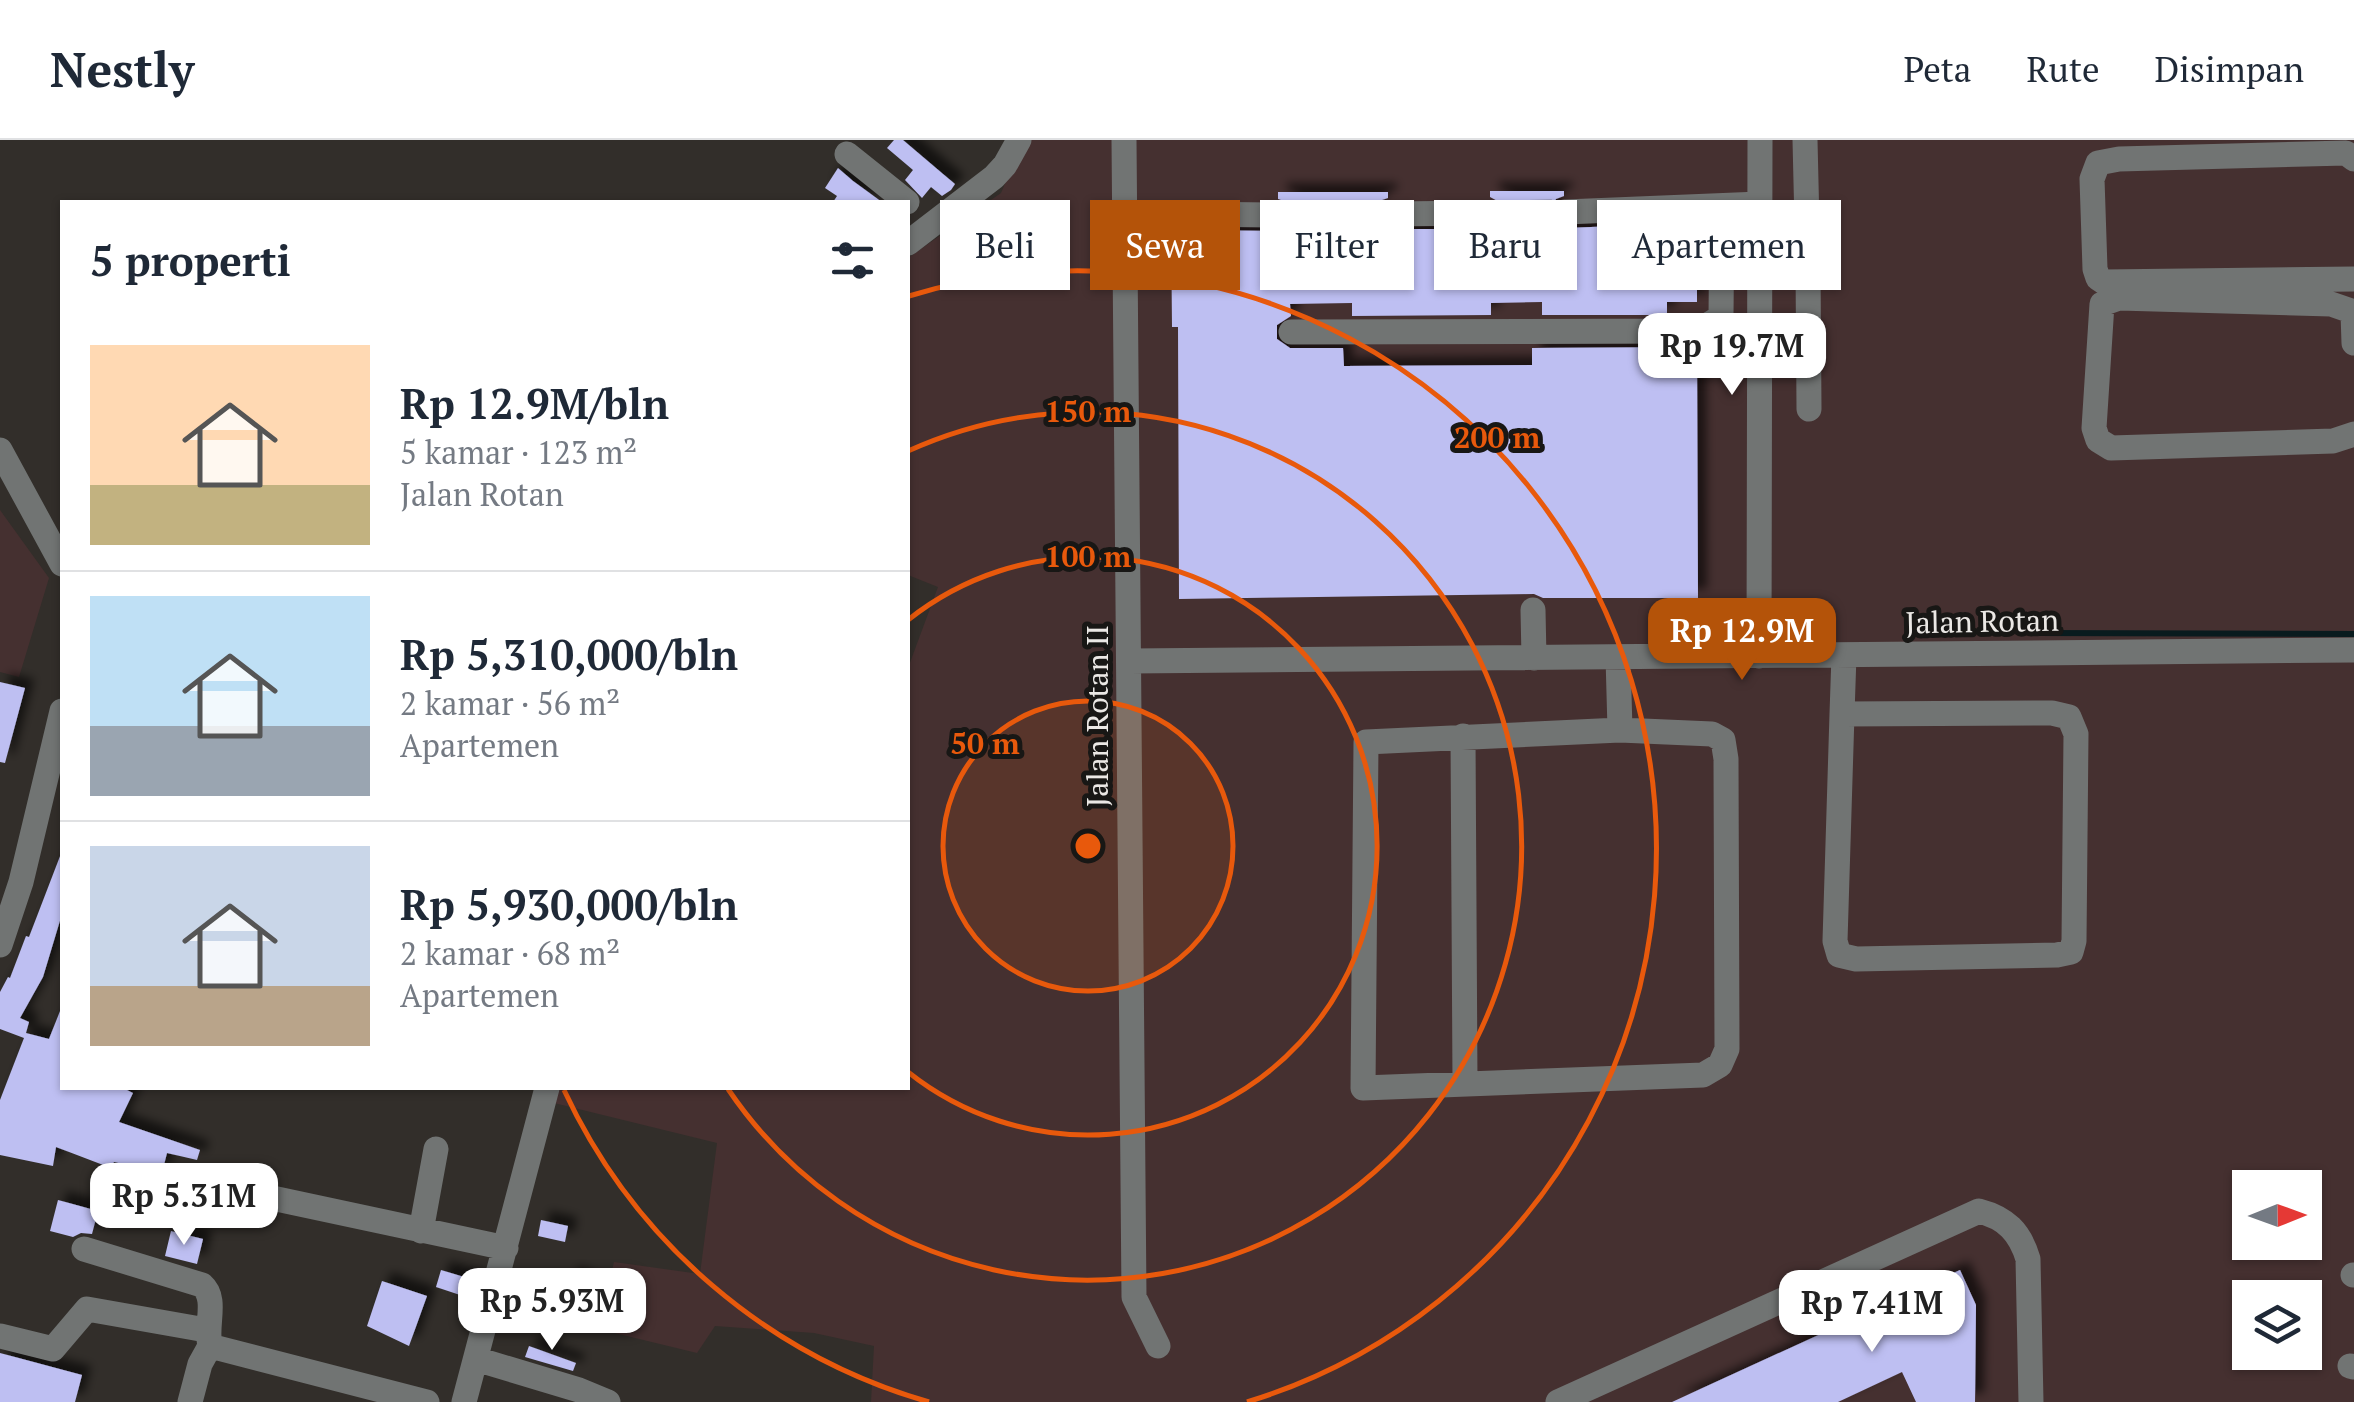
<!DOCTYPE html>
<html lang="id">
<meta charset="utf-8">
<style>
body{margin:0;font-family:"PT Serif",serif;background:#f2f2f3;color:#1f2937;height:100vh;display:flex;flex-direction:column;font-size:38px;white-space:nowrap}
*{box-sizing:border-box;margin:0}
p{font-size:32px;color:#747a83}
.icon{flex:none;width:55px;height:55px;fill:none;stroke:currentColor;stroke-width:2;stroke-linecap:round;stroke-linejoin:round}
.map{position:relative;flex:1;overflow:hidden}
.side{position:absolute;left:60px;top:60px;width:850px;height:890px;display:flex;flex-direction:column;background:#fff;border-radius:0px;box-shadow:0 2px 8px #0004}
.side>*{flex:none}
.hud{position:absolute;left:940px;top:60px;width:950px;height:90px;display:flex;gap:20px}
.needle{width:65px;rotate:89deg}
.fabs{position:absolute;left:2232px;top:1030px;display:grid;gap:20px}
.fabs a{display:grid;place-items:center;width:90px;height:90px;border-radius:0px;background:#fff;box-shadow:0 2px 8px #0004;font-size:50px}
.price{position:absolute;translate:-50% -85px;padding:0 22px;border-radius:20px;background:#fff;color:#222;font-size:32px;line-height:65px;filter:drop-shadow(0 2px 5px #0008)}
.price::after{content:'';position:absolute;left:50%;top:60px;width:30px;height:22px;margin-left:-15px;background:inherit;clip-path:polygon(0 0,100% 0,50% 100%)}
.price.on{background:#b45309;color:#fff}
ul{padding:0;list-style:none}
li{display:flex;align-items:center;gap:30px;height:250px;padding:0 30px}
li+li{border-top:2px solid #e0e1e3}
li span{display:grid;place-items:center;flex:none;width:280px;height:200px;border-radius:0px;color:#555}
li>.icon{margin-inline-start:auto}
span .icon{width:120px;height:120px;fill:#fffc;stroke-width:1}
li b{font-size:42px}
h2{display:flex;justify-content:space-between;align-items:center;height:120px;padding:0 30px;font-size:42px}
.tag{padding:0 35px;border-radius:0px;background:#fff;box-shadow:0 2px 8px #0004;font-size:35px;line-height:90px}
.tag.on{background:#b45309;color:#fff}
header{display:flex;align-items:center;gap:60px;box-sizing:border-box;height:140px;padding:0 50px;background:#fff;border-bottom:2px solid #e0e1e3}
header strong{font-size:48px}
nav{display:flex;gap:55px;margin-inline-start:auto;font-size:35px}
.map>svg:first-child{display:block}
</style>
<header>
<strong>Nestly</strong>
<nav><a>Peta</a><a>Rute</a><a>Disimpan</a></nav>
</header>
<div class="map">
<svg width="2354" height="1262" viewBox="0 0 2354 1262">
<defs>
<filter id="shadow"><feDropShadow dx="9" dy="-9" stdDeviation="5" flood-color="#0009"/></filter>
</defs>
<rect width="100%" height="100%" fill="#322e2a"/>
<path fill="#453030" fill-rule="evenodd" d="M1024,0H2354V1262H871L874,1206L814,1193L715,1186L697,1213L598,1189L614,1122L700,1134L717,1003L554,963L558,948H908V528L938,447L908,435V118L1001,53ZM2250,1048H2305V1102H2250ZM2250,1158H2305V1212H2250Z
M0,370L49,438L19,537L0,532Z"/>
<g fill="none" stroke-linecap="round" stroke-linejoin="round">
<path stroke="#091b1e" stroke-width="6" d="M2036,493L2354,494"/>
</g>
<path fill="#bebff2" filter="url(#shadow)" d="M894,0H903L943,34L955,44L951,50L942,56L931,47L922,58L905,40L913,30L887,8Z
M838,28L853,41L882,62H833L837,56L825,48Z
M1490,51H1564V56L1556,59L1549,72L1552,81L1565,88L1697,83V162H1667V175H1542V162L1491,163V175L1352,176V163L1290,164L1291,176L1277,185V199L1290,208H1343L1344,226L1532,225V208L1697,207L1698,458H1543L1534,454L1179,459L1178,187H1172L1171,83L1187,90L1279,91L1291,84L1294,74L1287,62L1278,59V52H1388V58L1379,61L1372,73L1375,83L1381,89H1490L1499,86L1506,74L1503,64L1490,57Z
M0,542L25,548L5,623L0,622Z
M62,711V774L43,837L20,878L29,882L26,893L49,899L62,866V948H123L133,953L119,982L200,1010L197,1020L167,1013L162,1033L114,1022L111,1028L56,1007L53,1026L0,1015V960L24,898L0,889V852L8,837L10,838L26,796L29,797Z
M58,1060L98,1071L92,1094L81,1093L73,1097L50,1091Z
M541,1080L568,1086L565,1102L538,1096Z
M171,1091L203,1099L197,1124L165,1116Z
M441,1130L474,1140L469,1158L436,1147Z
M1960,1130L1976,1165L1975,1262H1916L1902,1232L1838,1262H1672Z
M571,1135L619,1158L613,1171L565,1148Z
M382,1141L427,1156L409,1206L367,1186Z
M529,1206L576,1223L573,1231L525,1217Z
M0,1213L82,1235L75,1262H0Z"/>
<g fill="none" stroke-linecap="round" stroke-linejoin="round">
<path stroke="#4e4a46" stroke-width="25" stroke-dasharray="25 12" stroke-linecap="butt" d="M1490,73L1565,72
M1278,75L1388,74"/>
<path stroke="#717473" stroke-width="25" d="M1124,0L1134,1157L1158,1206
M847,14L907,62
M2354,19L2346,13L2119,19L2098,23L2092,39L2095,129L2098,138L2104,142L2354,139
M1565,72L1760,64
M1187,74L1278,75
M1388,74L1490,73
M908,103L994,37L1005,25L1019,0
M1760,126H1808L1805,0
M1808,126L1809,269
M2354,172L2331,164L2119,158L2102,164L2094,288L2098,300L2111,308L2333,301L2354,294
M2353,173L2354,203
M1291,192L1698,191L1721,177L1722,66
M0,310L62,424
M1533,470L1534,518
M1759,516L1760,0
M1618,517L1620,590L1712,594L1723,600L1726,619L1727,909L1720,925L1703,935L1363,948L1366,602L1620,590
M1130,521L2354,510
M1842,574L1835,801L1839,815L1856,819L2057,815L2071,812L2074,801L2076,594L2069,577L2052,573L1842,574L1844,515
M1463,596L1465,943
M0,805L21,742L62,571
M230,1049L506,1108
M421,1091L436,1009
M84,1109L202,1145C218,1159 205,1185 210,1206
M2353,1135H2354
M0,1196L53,1209L87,1169L206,1190
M476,1219L579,1250L608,1262
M2350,1226L2354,1227
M190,1262L200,1224L210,1206L427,1262
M464,1262L547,948
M1558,1262L1979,1071C2006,1078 2020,1092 2028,1119L2031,1262"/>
</g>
<circle cx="1088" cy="706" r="145" fill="#e8590c" fill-opacity=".12"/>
<g fill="none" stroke="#e8590c" stroke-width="5">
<circle cx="1088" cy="706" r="145"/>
<path d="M908 480A289 289 0 1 1 908 932"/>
<path d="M908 311A434 434 0 1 1 728 949"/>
<path d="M929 1262A578 578 0 0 1 564 950M909 156A578 578 0 1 1 1247 1262"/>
</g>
<g text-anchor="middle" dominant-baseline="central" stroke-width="10" stroke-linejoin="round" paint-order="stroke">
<g font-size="30" fill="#ebe8e5" stroke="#181715">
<text transform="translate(1982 481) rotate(-1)">Jalan Rotan</text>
<text transform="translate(1097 576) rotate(-90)">Jalan Rotan II</text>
</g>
</g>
<circle cx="1088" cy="706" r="15" fill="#e8590c" stroke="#181715" stroke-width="5"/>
<g font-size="30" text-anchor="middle" font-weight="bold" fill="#e8590c" stroke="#181715" stroke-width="10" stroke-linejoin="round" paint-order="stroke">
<text x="1088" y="282">150 m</text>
<text x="1497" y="308">200 m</text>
<text x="1088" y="427">100 m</text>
<text x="985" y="614">50 m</text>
</g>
</svg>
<div class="fabs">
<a><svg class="needle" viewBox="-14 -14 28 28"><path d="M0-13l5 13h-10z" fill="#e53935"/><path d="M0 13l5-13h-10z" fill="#747a83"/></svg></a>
<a><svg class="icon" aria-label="layers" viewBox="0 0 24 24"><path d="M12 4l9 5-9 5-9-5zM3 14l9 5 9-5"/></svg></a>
</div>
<b class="price" style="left:1732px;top:258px">Rp 19.7M</b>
<b class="price on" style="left:1742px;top:543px">Rp 12.9M</b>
<b class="price" style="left:184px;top:1108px">Rp 5.31M</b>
<b class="price" style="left:552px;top:1213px">Rp 5.93M</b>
<b class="price" style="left:1872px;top:1215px">Rp 7.41M</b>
<div class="hud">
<a class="tag">Beli</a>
<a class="tag on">Sewa</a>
<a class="tag">Filter</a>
<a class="tag">Baru</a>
<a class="tag">Apartemen</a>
</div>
<section class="side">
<h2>5 properti<svg class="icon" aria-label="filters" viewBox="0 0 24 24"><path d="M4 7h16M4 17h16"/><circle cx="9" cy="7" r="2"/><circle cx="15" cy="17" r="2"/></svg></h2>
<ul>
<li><span style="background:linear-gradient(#ffd9b3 70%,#c2b280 0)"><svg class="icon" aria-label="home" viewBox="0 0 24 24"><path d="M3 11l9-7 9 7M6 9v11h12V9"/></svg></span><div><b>Rp 12.9M/bln</b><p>5 kamar · 123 m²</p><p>Jalan Rotan</p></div></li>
<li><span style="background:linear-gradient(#bfe0f5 65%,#9aa5b1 0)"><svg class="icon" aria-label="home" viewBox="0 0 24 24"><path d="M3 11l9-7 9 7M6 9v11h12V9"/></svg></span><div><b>Rp 5,310,000/bln</b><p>2 kamar · 56 m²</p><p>Apartemen</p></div></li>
<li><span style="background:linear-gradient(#c9d6e8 70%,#b9a48a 0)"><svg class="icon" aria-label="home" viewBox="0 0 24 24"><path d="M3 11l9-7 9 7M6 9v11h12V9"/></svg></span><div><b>Rp 5,930,000/bln</b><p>2 kamar · 68 m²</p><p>Apartemen</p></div></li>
</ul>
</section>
</div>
